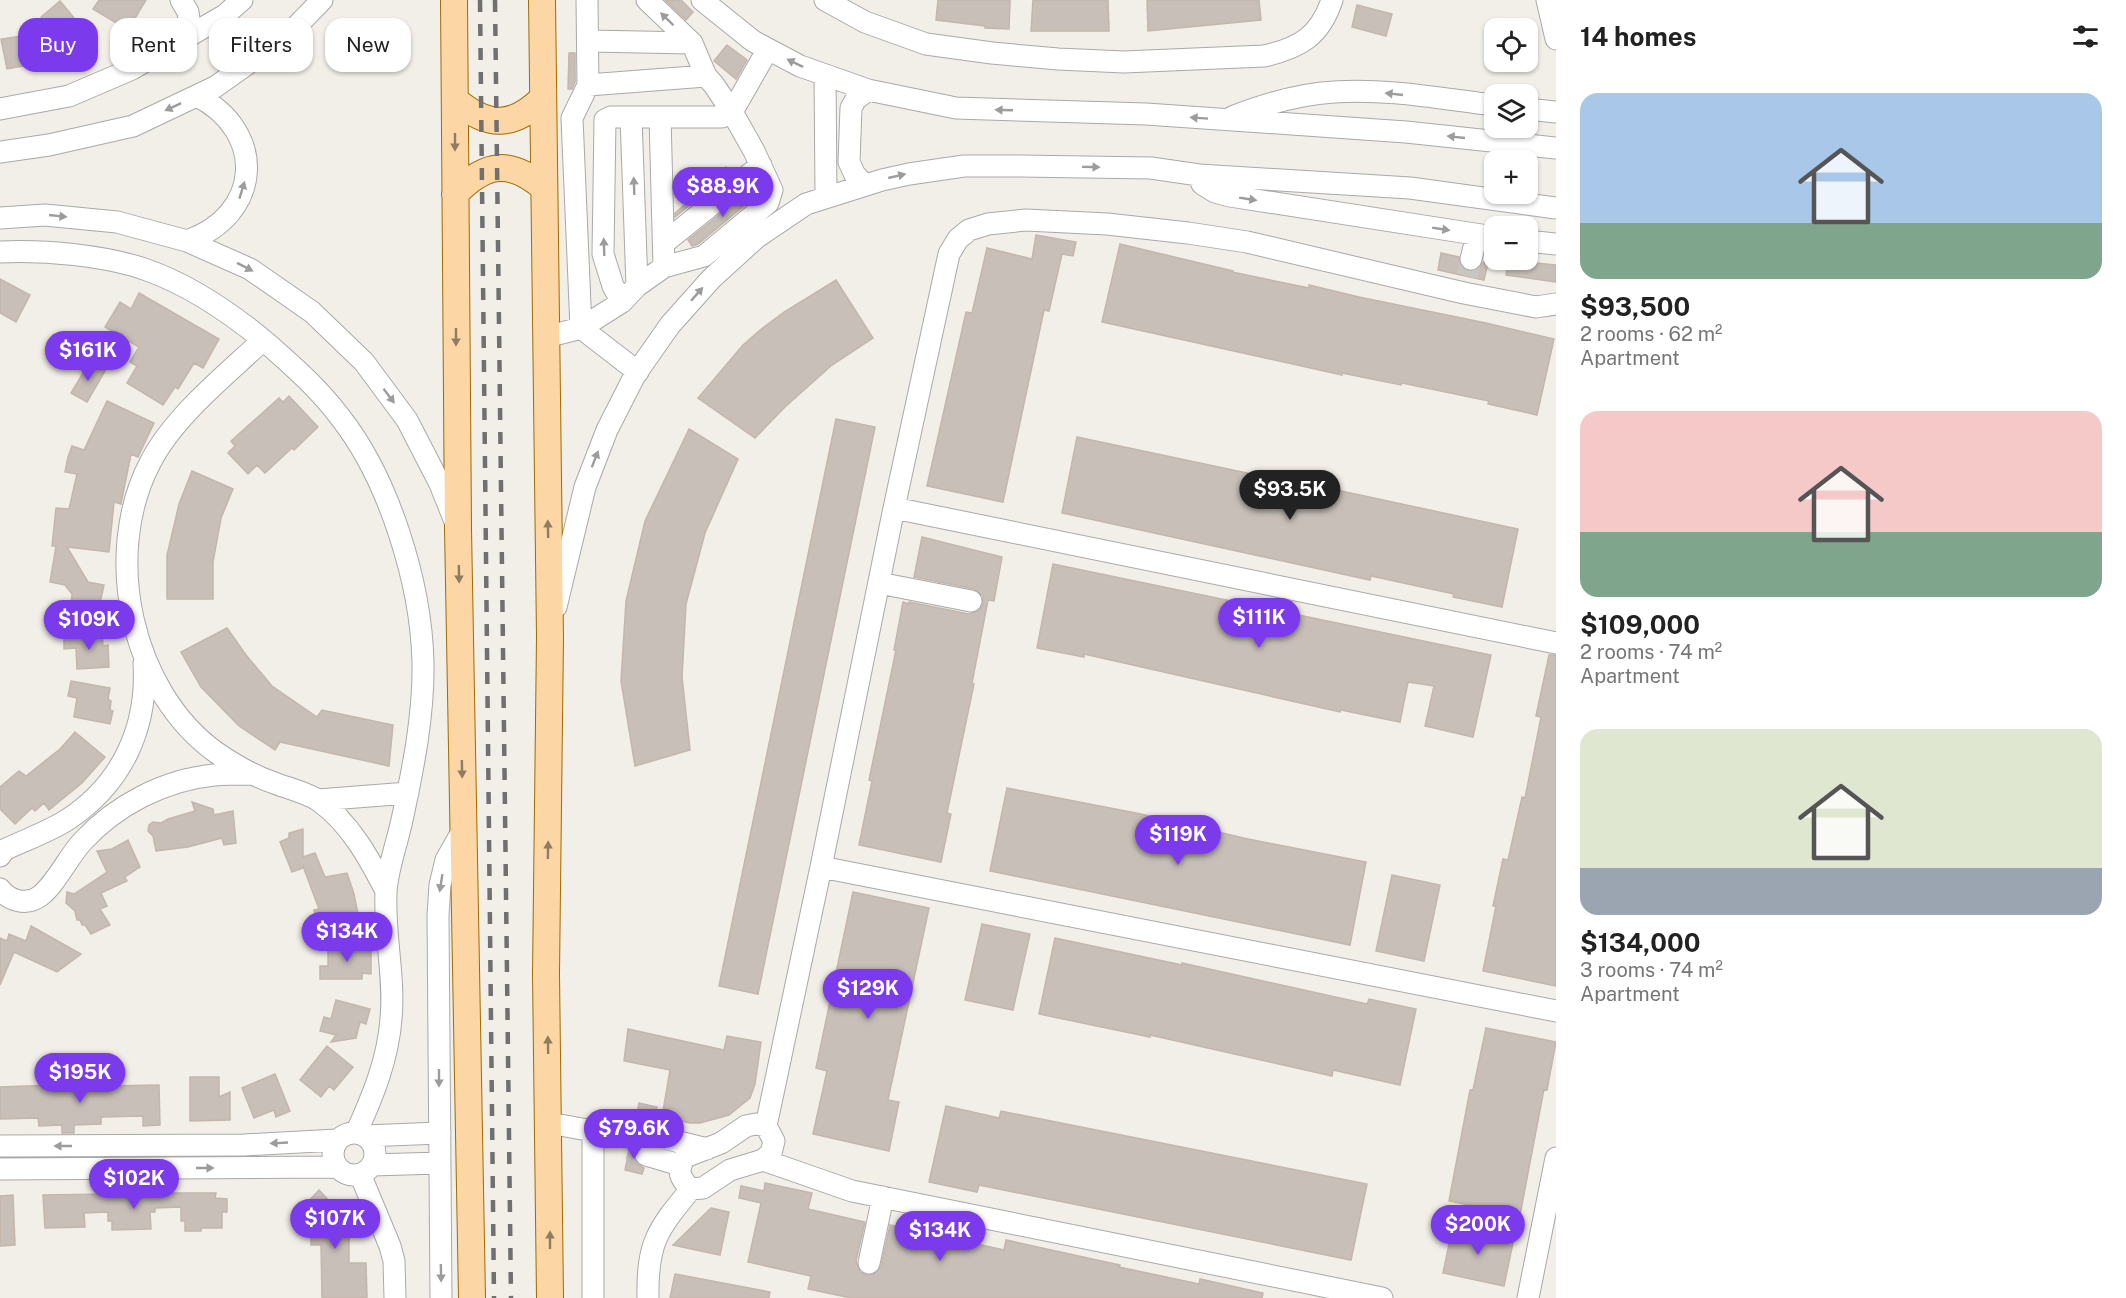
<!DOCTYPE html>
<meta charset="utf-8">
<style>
body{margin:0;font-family:"Public Sans",sans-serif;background:#f6f6f6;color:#222;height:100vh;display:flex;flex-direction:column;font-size:22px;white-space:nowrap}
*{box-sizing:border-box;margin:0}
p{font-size:20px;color:#767676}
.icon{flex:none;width:33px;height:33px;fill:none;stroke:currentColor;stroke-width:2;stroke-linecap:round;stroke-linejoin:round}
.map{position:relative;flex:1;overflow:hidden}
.sheet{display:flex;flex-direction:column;background:#fff;width:570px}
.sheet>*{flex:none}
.hud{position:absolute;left:18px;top:18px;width:570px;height:54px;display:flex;gap:12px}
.tools{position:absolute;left:1484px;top:18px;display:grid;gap:12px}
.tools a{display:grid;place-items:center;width:54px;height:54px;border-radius:12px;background:#fff;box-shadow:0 2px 4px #0004;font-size:30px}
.price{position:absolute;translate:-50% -51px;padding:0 14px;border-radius:21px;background:#7c3aed;color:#fff;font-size:20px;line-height:39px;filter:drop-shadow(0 2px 3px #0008)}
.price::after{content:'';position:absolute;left:50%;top:36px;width:18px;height:14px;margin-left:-9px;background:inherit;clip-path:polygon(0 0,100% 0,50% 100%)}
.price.active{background:#222;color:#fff}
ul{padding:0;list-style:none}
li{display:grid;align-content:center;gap:12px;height:318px;padding:0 24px}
li span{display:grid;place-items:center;height:186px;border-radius:18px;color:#555}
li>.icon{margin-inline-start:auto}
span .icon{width:108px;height:108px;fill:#fffc;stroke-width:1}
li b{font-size:26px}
h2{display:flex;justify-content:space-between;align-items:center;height:72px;padding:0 24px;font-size:26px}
.tag{padding:0 21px;border-radius:18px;background:#fff;box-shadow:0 2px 4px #0004;font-size:21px;line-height:54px}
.tag.active{background:#7c3aed;color:#fff}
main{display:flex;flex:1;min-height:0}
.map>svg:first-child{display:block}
</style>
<main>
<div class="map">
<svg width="1556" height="1298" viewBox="0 0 1556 1298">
<rect width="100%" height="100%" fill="#f2efe9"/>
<path fill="#c7bfb8" stroke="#c4b6ab" stroke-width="1.5" d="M99,0H146L128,30L93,9Z
M665,0H681L693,12L686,20Z
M938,0H1010L1009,29L985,28V26L936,20Z
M1033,0H1108L1109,31H1031Z
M1147,0H1259L1261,20L1148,31Z
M60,1L94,42L74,58L41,17Z
M1357,5L1392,14L1386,36L1352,27Z
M21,36L22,43L31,41L35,64L7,69L1,39Z
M727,45L747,60L736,79L714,61Z
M569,53H575V82L572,89H568Z
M726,167L730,173L675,217V213L704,188L702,186Z
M754,187L758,192L757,195L698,244L692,246L688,240Z
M1036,235L1076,242L1073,256L1062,254L1049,311L1044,310L1003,502L927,486L966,312L972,313L987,248L1032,259Z
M1120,244L1233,271L1232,272L1309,288V285L1359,297L1486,323L1554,339L1537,415L1488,404L1489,401L1402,383L1401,385L1342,373V375L1102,322Z
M1441,253L1459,257L1462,268L1468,271L1480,268L1483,262L1488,263L1484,280L1438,270Z
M1508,260L1556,265V282L1506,275Z
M0,279L30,295L16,322L0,313Z
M836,280L873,338L832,365L785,407L755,438L698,398L743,345L760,330L784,312Z
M139,293L219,339L203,368L194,363L178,389L175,387L163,405L127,383L137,366L130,362L139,347L105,327L120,302L131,309Z
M89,363L105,371L87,402L71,393Z
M289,396L318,427L294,450L292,448L265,473L257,465L248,474L228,453L235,446L231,441L279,398L283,402Z
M107,401L154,423L138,457L131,454L121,504L114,502L109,552L67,547L88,582L104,585L99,608L71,603L72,594L65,585L50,582L56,546H52L56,508L69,509L77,474L65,472L68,457L72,446L84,450Z
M836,419L875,427L758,994L719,986Z
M689,429L738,459L705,533L686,604L682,677L690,750L635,766L621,681L626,601L645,521Z
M1077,437L1276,479V477L1518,529L1502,607L1453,597L1454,594L1371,576L1370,580L1062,513Z
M192,471L233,489L221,518L213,562V599H167V555L179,504Z
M922,537L1002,557L994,601L988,600L972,683L974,684L947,813L951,814L941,862L859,845L872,781L869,780L896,650H894L903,602L909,604V602L969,614L980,610L983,604V596L974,589L914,577Z
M1053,564L1491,655L1473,737L1425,726L1434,686L1408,682L1400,722L1341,710L1340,712L1084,654V657L1037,648Z
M227,628L246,655L272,686L317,717L322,710L393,725L389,766L280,742L275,750L239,726L201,687L181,652Z
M102,634L103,646L108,645L109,667L77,669L76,648L64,649V636Z
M1549,655H1556V986L1483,971L1496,906H1493L1503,859L1508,860L1522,797L1525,798L1541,717L1536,716Z
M71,681L110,688L108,699L111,701L110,710L113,711L110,724L74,717L77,698L68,696Z
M75,732L105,757L82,783L49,810L44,803L35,811L32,808L15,824L0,809V787L19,771L26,776L60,749Z
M1007,788L1141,814L1248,839L1366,862L1350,945L990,871Z
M192,802L213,809L214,815L233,811L236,843L224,845L222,838L188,847L156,851L153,836L148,831L149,825L153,822L161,823L168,819L195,811Z
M303,829V857L315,853L325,877L347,873L354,894L360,924L352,922L328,932V923L318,927L314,910L319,909L303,866V868L292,872L280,842L289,838V833Z
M128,840L140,867L125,877L127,881L101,893L107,906L100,909L110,925L91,934L85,925H82L80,920H77L75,911L66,903L67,892L74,894L107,872L97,851L112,849Z
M1392,875L1440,885L1424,961L1376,951Z
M853,892L929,908L888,1100L899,1102L889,1151L813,1134L827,1071L816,1068Z
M982,924L1030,934L1013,1010L965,1000Z
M31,926L81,954L57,972L14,952L0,985V938L7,941L9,934L26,941Z
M1055,938L1182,965V963L1367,1004L1369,999L1416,1009L1400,1085L1333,1070L1332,1076L1150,1035V1037L1039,1014Z
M328,947H371V974L362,973V979H320V966H328Z
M336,1000L370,1009L366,1024L360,1022L356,1038L331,1042L336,1035L320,1031L324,1017L331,1019Z
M1486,1028L1556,1042L1547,1090L1544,1089L1520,1215L1449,1201L1470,1090H1473Z
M628,1029L724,1050L727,1036L761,1042L755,1084L750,1098L729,1115L700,1123H690L662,1117L670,1070L624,1061Z
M327,1046L353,1067L334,1090L329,1086L321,1097L300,1080Z
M275,1074L290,1111L276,1117L274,1110L254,1118L242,1088Z
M190,1077H219V1097L230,1092V1120L190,1121Z
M107,1083V1086L159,1085L160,1125L143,1126V1116L101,1117V1124L74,1125V1133H62V1125L39,1126L38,1118L0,1119V1087Z
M639,1103L657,1107L653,1123L644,1125L636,1119Z
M946,1106L999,1118L1001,1111L1367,1184L1351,1260L979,1185L977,1192L929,1182Z
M640,1141L642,1143L634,1151V1157L637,1164L644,1168L642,1174L625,1170L630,1145Z
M765,1183L812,1193L808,1209L865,1222L856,1261L860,1272L866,1275H873L881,1266L890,1225L1004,1250L1006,1240L1120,1265L1119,1267L1199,1284L1200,1279L1263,1293L1262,1298H851L808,1289L811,1276L748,1262L761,1203L739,1198L741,1186L764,1191Z
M319,1190L332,1204L341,1206L343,1209V1217H349V1263H366L367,1298H322L321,1245H311V1219L301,1209Z
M178,1193H216L215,1198L227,1199V1212H222V1228H201V1231H185V1221H181V1207L155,1208V1212H150L151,1229L112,1230V1221H108V1212L84,1213L85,1227L45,1228L43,1195Z
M13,1195L15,1245L0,1246V1196Z
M711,1208L729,1212L720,1255L673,1245Z
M1453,1225L1514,1238L1504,1286L1443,1273Z
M675,1274L770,1292L769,1298H670Z"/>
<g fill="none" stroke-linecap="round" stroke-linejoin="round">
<path stroke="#c8c6c1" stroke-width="21" stroke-dasharray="21 10" stroke-linecap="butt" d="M1467,276L1471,259
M629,1149L646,1155"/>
<defs>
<path id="minor" d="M181,0L188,12L191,35
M587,0L588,85L706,76
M702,0L753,41L800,66L868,90L956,108L1146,114L1406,132L1556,148
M825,0L865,22L926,44L992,53L1058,59L1124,62L1264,56C1300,48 1320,36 1332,0
M1547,0L1556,39
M588,41L692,43
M825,75L826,196
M588,85L572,118L581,328L638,372
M0,109L69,96L132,69L225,15L242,0
M1527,109L1556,112
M631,117L637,286
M660,117L664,267
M1232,117C1265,104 1298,94 1334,92C1387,88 1442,99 1494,105
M0,152L49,145L133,126L215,87L288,35L322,0
M1199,175L1202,184L1215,192L1230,196L1494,237
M865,185L855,175L849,162L851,108L856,99L868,90
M0,218L45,215L117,222L187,241L250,269L312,312L364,362L407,420L440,484L456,524
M187,241C262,215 267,132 197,96
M1527,241L1556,244
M664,243L761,165
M0,252C44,250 105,255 147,270C192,286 231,313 268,344C294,367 319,389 340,417C389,479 421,583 423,662C424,715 413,769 402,820C397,844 387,869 386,893C384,935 395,977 391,1019C388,1059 373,1096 356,1133
M1471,259L1477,235
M622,302L613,286L603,254L605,120L611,117H722L732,112L768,49
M546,337L581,328L622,302L637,286L664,267L704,256L768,203L772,190L754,151L732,112L714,85L706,76L692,43L647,0
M263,340C226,375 173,417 150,463C102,555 131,692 217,753C236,766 256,777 277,784C290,789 308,793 319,801C350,823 369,858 386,891
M894,508L1556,643
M879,583L971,601
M556,607L585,487L607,430L635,375L670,325L711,279L756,238L806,204L882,180L909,174L964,166H1020L1151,168L1199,175L1410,188L1556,208
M318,800L408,793
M0,856L4,850C25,840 48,832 67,820C122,784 148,728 144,663
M821,867L1556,1011
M0,889C9,901 27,906 40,896C55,885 69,856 82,842C116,805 164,780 214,775C226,774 239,774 251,774
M549,1123L615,1135L633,1131
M756,1124L766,1126L774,1141L771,1153L763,1160L730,1170L703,1188L691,1189C679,1178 677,1171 685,1157L721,1143L746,1126Z
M766,1126L821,867L894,508L949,254L958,239L969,230L988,224L1026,220L1107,224L1188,233L1247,242L1464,293L1536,307L1556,304
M593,1131V1298
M333 1154a21 21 0 1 1 42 0a21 21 0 1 1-42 0Z
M651,1135L707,1149
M365,1136L440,1133
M0,1146L244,1145L337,1140
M646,1155L680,1165
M763,1160L852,1191L1382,1298
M372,1165L440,1163
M0,1169L337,1167
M360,1174L390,1246L394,1261L395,1298
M869,1263L883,1197
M441,1298L438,915L440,885L446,860L463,830
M648,1298C647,1243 657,1230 691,1189
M1528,1298L1556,1158"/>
<path id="major" d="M454,0L458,528L472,1298
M542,0L550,637L546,974L550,1298
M455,100C487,127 512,129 543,98
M455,194C486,162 510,159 544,188"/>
</defs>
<use href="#minor" stroke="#a9a9a9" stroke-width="23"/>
<use href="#major" stroke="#a06b00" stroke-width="28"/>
<use href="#minor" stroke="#fff" stroke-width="21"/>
<use href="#major" stroke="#fcd6a4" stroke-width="26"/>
<path stroke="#707070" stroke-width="4.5" stroke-dasharray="12 12" stroke-linecap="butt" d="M480,0L494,1298
M495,0L511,1298"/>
</g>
<defs><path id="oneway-solid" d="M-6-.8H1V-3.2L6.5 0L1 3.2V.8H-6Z" transform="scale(1.5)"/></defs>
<g fill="#9c9c9c">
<use href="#oneway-solid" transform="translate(667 19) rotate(-136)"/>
<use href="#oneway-solid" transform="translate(795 63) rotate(-154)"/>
<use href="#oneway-solid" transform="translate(1394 94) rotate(-174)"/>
<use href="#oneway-solid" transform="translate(173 107) rotate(155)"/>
<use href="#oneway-solid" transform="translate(1004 110) rotate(-178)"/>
<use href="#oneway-solid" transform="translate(1199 118) rotate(-176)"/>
<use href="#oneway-solid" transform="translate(1456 137) rotate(-174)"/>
<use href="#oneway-solid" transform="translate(1091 167) rotate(1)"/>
<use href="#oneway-solid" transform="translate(897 176) rotate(-13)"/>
<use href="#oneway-solid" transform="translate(634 186) rotate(-92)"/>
<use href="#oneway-solid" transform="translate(242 190) rotate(-73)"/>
<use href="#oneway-solid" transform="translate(1248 199) rotate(9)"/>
<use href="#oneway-solid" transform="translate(58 216) rotate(6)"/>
<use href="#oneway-solid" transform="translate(1441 229) rotate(9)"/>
<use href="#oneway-solid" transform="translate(604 247) rotate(-92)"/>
<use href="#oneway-solid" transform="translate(245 267) rotate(27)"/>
<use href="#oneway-solid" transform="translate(697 294) rotate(-49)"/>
<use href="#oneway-solid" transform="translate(389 396) rotate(53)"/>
<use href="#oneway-solid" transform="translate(595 459) rotate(-69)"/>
<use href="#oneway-solid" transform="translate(441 883) rotate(99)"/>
<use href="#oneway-solid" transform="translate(439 1078) rotate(90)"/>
<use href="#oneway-solid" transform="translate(279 1143) rotate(177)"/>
<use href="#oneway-solid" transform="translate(63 1146) rotate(180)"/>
<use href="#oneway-solid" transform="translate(205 1168)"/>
<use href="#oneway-solid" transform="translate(441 1273) rotate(89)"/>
</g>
<g fill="#8f7c63">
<use href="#oneway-solid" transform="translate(455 142) rotate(90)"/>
<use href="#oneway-solid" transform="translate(456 337) rotate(90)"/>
<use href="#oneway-solid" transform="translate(548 529) rotate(-91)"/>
<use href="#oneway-solid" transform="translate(459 574) rotate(89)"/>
<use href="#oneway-solid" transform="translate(462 769) rotate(89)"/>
<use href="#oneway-solid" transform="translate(548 850) rotate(-89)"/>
<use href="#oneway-solid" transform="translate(548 1045) rotate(-91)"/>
<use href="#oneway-solid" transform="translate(550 1240) rotate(-90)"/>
</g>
</svg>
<div class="tools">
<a><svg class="icon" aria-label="locate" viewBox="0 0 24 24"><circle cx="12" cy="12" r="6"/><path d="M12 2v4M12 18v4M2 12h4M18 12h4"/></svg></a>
<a><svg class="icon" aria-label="layers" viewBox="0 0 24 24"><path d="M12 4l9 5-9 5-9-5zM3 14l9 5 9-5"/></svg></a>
<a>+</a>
<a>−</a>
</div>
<b class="price" style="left:723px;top:218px">$88.9K</b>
<b class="price" style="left:88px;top:382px">$161K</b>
<b class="price active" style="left:1290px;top:521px">$93.5K</b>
<b class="price" style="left:1259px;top:649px">$111K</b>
<b class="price" style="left:89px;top:651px">$109K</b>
<b class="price" style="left:1178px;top:866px">$119K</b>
<b class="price" style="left:347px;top:963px">$134K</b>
<b class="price" style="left:868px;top:1020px">$129K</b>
<b class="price" style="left:80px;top:1104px">$195K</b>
<b class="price" style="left:634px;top:1160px">$79.6K</b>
<b class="price" style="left:134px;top:1210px">$102K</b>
<b class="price" style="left:335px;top:1250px">$107K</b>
<b class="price" style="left:1478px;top:1256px">$200K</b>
<b class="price" style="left:940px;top:1262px">$134K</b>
<div class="hud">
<a class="tag active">Buy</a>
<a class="tag">Rent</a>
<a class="tag">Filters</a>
<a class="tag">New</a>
</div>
</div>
<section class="sheet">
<h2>14 homes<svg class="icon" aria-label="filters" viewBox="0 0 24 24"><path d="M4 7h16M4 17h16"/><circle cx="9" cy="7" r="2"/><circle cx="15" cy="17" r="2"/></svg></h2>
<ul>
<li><span style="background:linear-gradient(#a9c7e8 70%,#7fa58c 0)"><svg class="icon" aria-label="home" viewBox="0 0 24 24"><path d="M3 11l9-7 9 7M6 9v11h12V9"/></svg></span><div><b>$93,500</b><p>2 rooms · 62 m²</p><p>Apartment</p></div></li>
<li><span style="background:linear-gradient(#f6c9c9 65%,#7fa58c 0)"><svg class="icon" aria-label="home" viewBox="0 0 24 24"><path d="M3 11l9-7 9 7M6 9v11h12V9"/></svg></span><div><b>$109,000</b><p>2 rooms · 74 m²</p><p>Apartment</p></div></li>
<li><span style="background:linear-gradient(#dfe7d0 75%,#9aa5b1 0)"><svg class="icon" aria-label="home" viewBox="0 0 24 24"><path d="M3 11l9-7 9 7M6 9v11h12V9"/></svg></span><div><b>$134,000</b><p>3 rooms · 74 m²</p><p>Apartment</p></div></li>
</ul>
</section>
</main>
